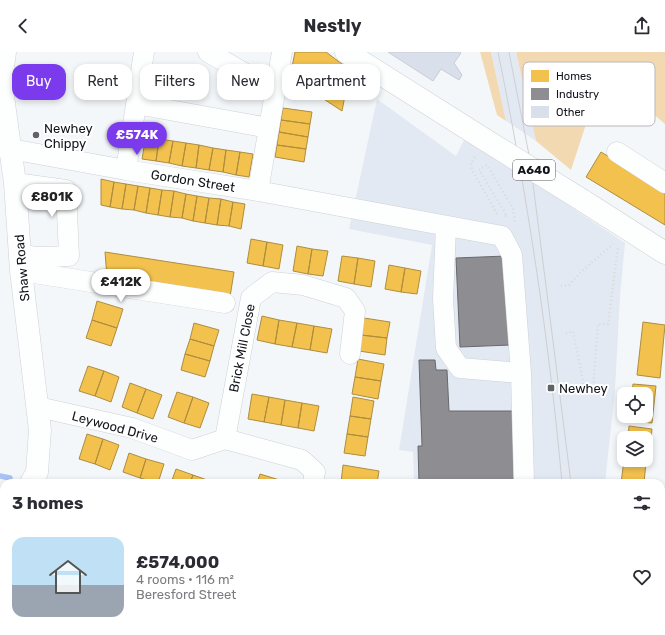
<!DOCTYPE html>
<meta charset="utf-8">
<style>
body{margin:0;font-family:Rubik,sans-serif;background:#f2f2f3;color:#2b2b33;height:100vh;display:flex;flex-direction:column;font-size:15px;white-space:nowrap}
*{box-sizing:border-box;margin:0}
p{font-size:13px;color:#7c7c81}
.icon{flex:none;width:22px;height:22px;fill:none;stroke:currentColor;stroke-width:2;stroke-linecap:round;stroke-linejoin:round}
.map{position:relative;flex:1;overflow:hidden}
.drawer{position:absolute;left:0px;top:427px;width:665px;height:156px;display:flex;flex-direction:column;background:#fff;border-radius:12px 12px 0 0;box-shadow:0 2px 6px #0003}
.drawer>*{flex:none}
.hud{position:absolute;left:12px;top:12px;width:400px;height:36px;display:flex;gap:8px}
.buttons{position:absolute;left:617px;top:335px;display:grid;gap:8px}
.buttons a{display:grid;place-items:center;width:36px;height:36px;border-radius:8px;background:#fff;box-shadow:0 2px 6px #0003;font-size:20px}
.price{position:absolute;translate:-50% -34px;padding:0 9px;border-radius:14px;background:#fff;color:#222;font-size:13px;line-height:26px;filter:drop-shadow(0 1px 2px #0008)}
.price::after{content:'';position:absolute;left:50%;top:24px;width:12px;height:9px;margin-left:-6px;background:inherit;clip-path:polygon(0 0,100% 0,50% 100%)}
.price.current{background:#7c3aed;color:#fff}
ul{padding:0;list-style:none}
li{display:flex;align-items:center;gap:12px;height:100px;padding:0 12px}
li span{display:grid;place-items:center;flex:none;width:112px;height:80px;border-radius:12px;color:#555}
li>.icon{margin-inline-start:auto}
span .icon{width:48px;height:48px;fill:#fffc;stroke-width:1}
li b{font-size:17px}
h2{display:flex;justify-content:space-between;align-items:center;height:48px;padding:0 12px;font-size:17px}
.tag{padding:0 14px;border-radius:12px;background:#fff;box-shadow:0 2px 6px #0003;font-size:14px;line-height:36px}
.tag.current{background:#7c3aed;color:#fff}
header{display:flex;justify-content:space-between;align-items:center;height:52px;padding:0 12px;background:#fff;font-size:18px;font-weight:700}
.map>svg:first-child{display:block}
</style>
<header><svg class="icon" aria-label="back" viewBox="0 0 24 24"><path d="M15 5l-7 7 7 7"/></svg>Nestly<svg class="icon" aria-label="share" viewBox="0 0 24 24"><path d="M12 15V3M7 8l5-5 5 5M5 13v7h14v-7"/></svg></header>
<div class="map">
<svg width="665" height="583" viewBox="0 0 665 583">
<rect width="100%" height="100%" fill="#f4f7fa"/>
<path fill="#e3e9f2" d="M491,0H516L536,89L506,69Z
M377,47L456,104L464,88L550,141L625,191L620,244L615,338L605,431H414L413,400L399,398L432,193L349,177Z
M2,503L4,507V579H34L35,583H0V505Z
M68,579H285L289,583H70Z
M369,579H588V583H369Z"/>
<path fill="#f3d9b2" d="M480,0H491L506,69L497,63Z
M516,0H665V72L637,48L624,71L593,51L571,118L536,89Z"/>
<path fill="#f2c14e" stroke="#ae8d3e" d="M295,0H326L346,15L349,23L342,59L290,25Z
M283,56L312,60L310,72L281,68Z
M281,68L310,72L308,85L279,80Z
M279,80L308,85L306,97L277,93Z
M146,84L159,87L156,109L142,107Z
M159,87L173,89L169,111L156,109Z
M173,89L186,91L182,114L169,111Z
M186,91L199,93L196,116L182,114Z
M199,93L213,96L209,118L196,116Z
M277,93L306,97L304,110L275,105Z
M213,96L226,98L223,120L209,118Z
M226,98L240,100L236,123L223,120Z
M240,100L253,102L249,125L236,123Z
M601,100L665,138V173L586,125Z
M101,127L114,130L110,155L101,153Z
M114,130L126,132L122,157L110,155Z
M126,132L138,134L134,158L122,157Z
M138,134L150,136L146,161L134,158Z
M150,136L162,138L158,163L146,161Z
M162,138L174,139L170,165L158,163Z
M174,139L186,142L182,166L170,165Z
M186,142L197,144L193,169L182,166Z
M197,144L209,146L205,171L193,169Z
M209,146L221,147L217,173L205,171Z
M221,147L233,150L229,174L217,173Z
M233,150L245,152L241,177L229,174Z
M251,187L267,190L263,214L247,211Z
M267,190L283,193L279,217L263,214Z
M297,194L312,197L308,222L293,219Z
M312,197L328,199L323,224L308,222Z
M105,200L234,220L230,245L107,225Z
M342,204L358,206L354,232L338,229Z
M358,206L375,209L371,235L354,232Z
M389,213L405,216L401,240L385,237Z
M405,216L421,219L417,242L401,240Z
M97,249L123,257L117,276L92,268Z
M262,264L279,268L275,292L257,288Z
M364,266L390,270L387,286L361,283Z
M92,268L117,276L111,294L86,286Z
M279,268L297,271L292,295L275,292Z
M643,270L665,273L660,326L637,323Z
M194,271L219,278L214,294L190,287Z
M297,271L314,274L310,298L292,295Z
M314,274L332,277L327,301L310,298Z
M361,283L387,286L385,303L359,299Z
M190,287L214,294L210,309L185,302Z
M185,302L210,309L205,325L181,318Z
M358,307L384,312L381,329L355,325Z
M88,314L104,319L95,344L79,339Z
M104,319L119,325L111,350L95,344Z
M355,325L381,329L378,347L352,342Z
M130,331L146,337L137,361L122,355Z
M633,332L656,334L652,371L630,369V364H646V342H632Z
M146,337L162,343L153,367L137,361Z
M177,340L193,345L184,371L168,365Z
M252,342L269,345L264,370L248,367Z
M193,345L209,351L200,376L184,371Z
M269,345L285,348L281,373L264,370Z
M353,345L374,349L371,367L350,364Z
M285,348L302,351L298,376L281,373Z
M302,351L319,354L314,379L298,376Z
M350,364L371,367L368,385L347,382Z
M629,374L652,377L649,408L646,407V386H628Z
M87,382L103,387L95,412L79,407Z
M347,382L368,385L365,404L344,401Z
M103,387L119,393L110,418L95,412Z
M129,401L146,407L140,426L123,420Z
M146,407L164,412L158,431L140,426Z
M624,408L646,410L644,431H621Z
M343,413L379,419L377,431H341Z
M176,417L193,423L190,431H171Z
M260,422L286,430V431H257Z
M193,423L210,429L209,431H190Z
M611,579H631L630,583H610Z"/>
<path fill="#8d8d92" stroke="#68696e" d="M506,204L511,293L460,295L456,206Z
M419,308H435L436,318H447L449,359H514L517,431H419L418,394H422Z
M374,579H514V583H375Z"/>
<g fill="none" stroke-linecap="round" stroke-linejoin="round">
<path stroke="#a8c2f3" stroke-width="5.5" d="M0,424L10,426
M297,579L301,583"/>
<path stroke="#a8c2f3" stroke-width="34" d="M38,579L40,583"/>
</g>
<path fill="#d9e0ec" stroke="#c9ccd0" d="M388,0H459L461,1L454,11L462,23L459,28L441,17L433,29Z"/>
<g fill="none" stroke-linecap="round" stroke-linejoin="round">
<defs>
<path id="minor" d="M208,0L275,39
M136,52L269,76
M0,95L126,118L258,139L502,184L512,203L521,321L524,431
M617,100L665,131
M126,118L144,0
M15,131L66,138L69,204L36,205L20,202
M258,139L282,0
M446,174L443,247L446,296L460,316L521,321
M21,219L225,251
M38,355L132,376L192,398L225,387L302,408L315,420L313,431
M225,387L251,246L272,230L303,233L346,246L355,259L350,302
M56,579L57,583
M522,583V579
M664,583L665,577"/>
<path id="major" d="M5,0L1,30L15,131L21,219L40,378L37,420L31,431
M346,0L487,89
M582,148L665,201
M0,480L4,474"/>
</defs>
<use href="#minor" stroke="#ced1d5" stroke-width="21"/>
<use href="#major" stroke="#ced1d5" stroke-width="23"/>
<path stroke="#d8d9db" stroke-width="2.5" stroke-dasharray="1 3" stroke-linecap="butt" d="M475,105L471,110L472,118L498,163
M505,164H507L479,118L487,113L513,156L515,170
M561,234L569,233L580,221L613,192
M566,281L573,279L585,339L593,338L598,272H608L618,195"/>
<use href="#minor" stroke="#fdfefe" stroke-width="20"/>
<use href="#major" stroke="#fdfefe" stroke-width="22"/>
<path stroke="#cfcfd0" stroke-width="1" d="M498,0C527,142 549,287 562,431
M509,0L530,108L571,431
M563,583V579
M571,583V579"/>
<defs>
<path id="major-bridge" d="M487,89L582,148"/>
</defs>
<use href="#major-bridge" stroke="#ced1d5" stroke-width="23" stroke-linecap="butt"/>
<use href="#major-bridge" stroke="#fdfefe" stroke-width="22"/>
</g>
<g fill="#606368" stroke="#fff" stroke-width="1.5">
<circle cx="36" cy="83" r="4"/>
<rect x="547" y="332" width="8" height="8" rx="2"/>
</g>
<g text-anchor="middle" dominant-baseline="central" stroke-width="4" stroke-linejoin="round" paint-order="stroke">
<rect fill="#fff" stroke="#585a5f" stroke-width="1" x="513" y="108" width="42" height="20" rx="3"/>
<g font-size="12" font-weight="bold" fill="#11141a">
<text x="534" y="118">A640</text>
</g>
<g font-size="13" fill="#11141a" stroke="#fff" text-anchor="start">
<text x="44" y="76">Newhey<tspan x="44" dy="15">Chippy</tspan></text>
<text x="559" y="336">Newhey</text>
</g>
<g font-size="13" fill="#11141a" stroke="#fff">
<text transform="translate(193 129) rotate(9)">Gordon Street</text>
<text transform="translate(22 216) rotate(-95)">Shaw Road</text>
<text transform="translate(242 296) rotate(-79)">Brick Mill Close</text>
<text transform="translate(115 375) rotate(15)">Leywood Drive</text>
</g>
</g>
<rect x="523" y="10" width="132" height="64" rx="6" fill="#fff" stroke="#b8b8ba" stroke-width="1"/>
<rect x="531" y="18" width="18" height="12" fill="#f2c14e"/>
<rect x="531" y="36" width="18" height="12" fill="#8d8d92"/>
<rect x="531" y="54" width="18" height="12" fill="#d9e0ec"/>
<g font-size="11" fill="#11141a">
<text x="556" y="28">Homes</text>
<text x="556" y="46">Industry</text>
<text x="556" y="64">Other</text>
</g>
</svg>
<div class="buttons">
<a><svg class="icon" aria-label="locate" viewBox="0 0 24 24"><circle cx="12" cy="12" r="6"/><path d="M12 2v4M12 18v4M2 12h4M18 12h4"/></svg></a>
<a><svg class="icon" aria-label="layers" viewBox="0 0 24 24"><path d="M12 4l9 5-9 5-9-5zM3 14l9 5 9-5"/></svg></a>
</div>
<b class="price current" style="left:137px;top:104px">£574K</b>
<b class="price" style="left:52px;top:166px">£801K</b>
<b class="price" style="left:121px;top:251px">£412K</b>
<div class="hud">
<a class="tag current">Buy</a>
<a class="tag">Rent</a>
<a class="tag">Filters</a>
<a class="tag">New</a>
<a class="tag">Apartment</a>
</div>
<section class="drawer">
<h2>3 homes<svg class="icon" aria-label="filters" viewBox="0 0 24 24"><path d="M4 7h16M4 17h16"/><circle cx="9" cy="7" r="2"/><circle cx="15" cy="17" r="2"/></svg></h2>
<ul>
<li><span style="background:linear-gradient(#bfe0f5 60%,#9aa5b1 0)"><svg class="icon" aria-label="home" viewBox="0 0 24 24"><path d="M3 11l9-7 9 7M6 9v11h12V9"/></svg></span><div><b>£574,000</b><p>4 rooms · 116 m²</p><p>Beresford Street</p></div><svg class="icon" aria-label="heart" viewBox="0 0 24 24"><path d="M12 20l-8-8c-3-5 5-10 8-4 3-6 11-1 8 4z"/></svg></li>
</ul>
</section>
</div>
